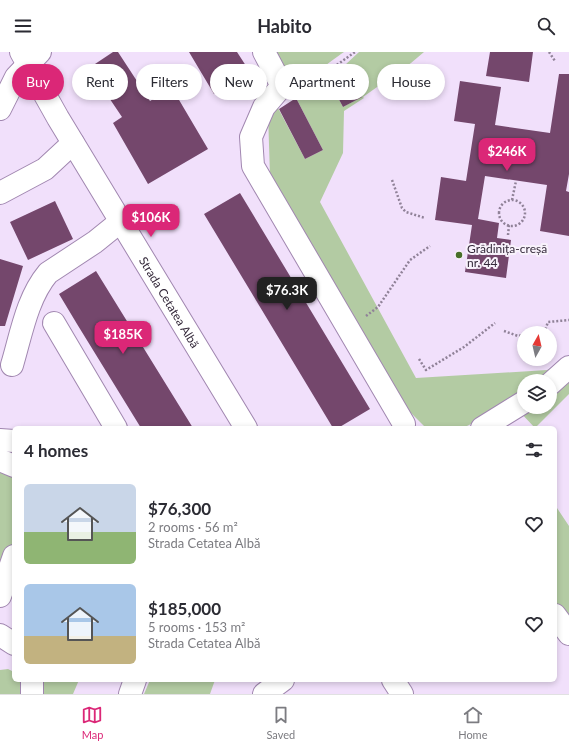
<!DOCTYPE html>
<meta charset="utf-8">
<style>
body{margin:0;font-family:Lato,sans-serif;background:#f2f2f3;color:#2b2b33;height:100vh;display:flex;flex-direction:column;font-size:15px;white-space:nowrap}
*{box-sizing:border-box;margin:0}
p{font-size:13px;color:#7c7c81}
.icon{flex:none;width:22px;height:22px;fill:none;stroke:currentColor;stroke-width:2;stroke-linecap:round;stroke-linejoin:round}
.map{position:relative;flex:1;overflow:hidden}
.drawer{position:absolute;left:12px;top:374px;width:545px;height:256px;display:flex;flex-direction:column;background:#fff;border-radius:6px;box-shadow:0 2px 6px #0003}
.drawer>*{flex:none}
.guide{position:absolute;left:12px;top:12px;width:545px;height:36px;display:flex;gap:8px}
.needle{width:26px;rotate:8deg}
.fabs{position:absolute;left:517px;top:274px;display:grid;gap:8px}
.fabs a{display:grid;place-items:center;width:40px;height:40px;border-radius:50%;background:#fff;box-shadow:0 2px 6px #0003;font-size:20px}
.price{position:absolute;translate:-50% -34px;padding:0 9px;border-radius:8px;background:#db2777;color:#fff;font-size:13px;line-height:26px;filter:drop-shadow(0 1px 2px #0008)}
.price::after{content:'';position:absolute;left:50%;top:24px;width:12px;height:9px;margin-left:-6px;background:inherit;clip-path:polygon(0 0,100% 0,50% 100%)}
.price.current{background:#222;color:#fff}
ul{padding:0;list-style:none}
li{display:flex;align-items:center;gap:12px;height:100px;padding:0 12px}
li span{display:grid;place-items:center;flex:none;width:112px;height:80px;border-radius:6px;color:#555}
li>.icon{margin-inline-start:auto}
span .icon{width:48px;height:48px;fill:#fffc;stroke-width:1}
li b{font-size:17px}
h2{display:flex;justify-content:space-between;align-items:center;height:48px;padding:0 12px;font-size:17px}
.tag{padding:0 14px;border-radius:18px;background:#fff;box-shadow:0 2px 6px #0003;font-size:14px;line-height:36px}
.tag.current{background:#db2777;color:#fff}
header{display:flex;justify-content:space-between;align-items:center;height:52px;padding:0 12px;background:#fff;font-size:18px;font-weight:700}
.tabs{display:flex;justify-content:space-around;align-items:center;height:56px;border-top:1px solid #e1e1e2;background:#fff;font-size:11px;color:#7c7c81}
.tabs a{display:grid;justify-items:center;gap:2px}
.tabs .current{color:#db2777}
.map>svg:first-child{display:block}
</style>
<header><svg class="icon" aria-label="menu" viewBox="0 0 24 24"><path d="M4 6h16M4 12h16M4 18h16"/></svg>Habito<svg class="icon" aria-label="search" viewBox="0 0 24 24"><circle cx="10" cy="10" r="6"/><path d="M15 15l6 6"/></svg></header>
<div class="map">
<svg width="569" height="642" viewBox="0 0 569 642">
<rect width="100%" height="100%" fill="#f1e0fb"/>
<path fill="#b3cba3" d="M274,0H344C323,14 310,30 285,20Z
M359,0H424L411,11L363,45L364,46L344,59L343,101L320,150L416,326L547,318L567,308L545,329H524V344L515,350L463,376H426L410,360L270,124L268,61L278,56L305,107L323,98L296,46L328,27L343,55L361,45L345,13Z
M569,323V342L535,376L519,359L524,355H550V336Z
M0,414L14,421V490L0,528Z
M555,453L569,474V570L555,550Z
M8,617L14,620V628H21L23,642H0V618Z
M44,628H79L73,642H40Z
M150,628H215L210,642H144Z"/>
<path fill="#74476c" d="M113,0H118L150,49L172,36L208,97L148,132L113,71L122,65L89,16Z
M189,0H237L250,20L214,42Z
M490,0H533L529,30L486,24Z
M346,17L362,45L343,55L328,27Z
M559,22H569V122L566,139L569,140V184L540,179L547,133L485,124L478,167L499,171L497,186L511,188L506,226L465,220L472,173L435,168L441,125L466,129L475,72L454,69L460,29L501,35L495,73L550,81Z
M296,46L323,98L305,107L279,57Z
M240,141L370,357L338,376H333L204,162Z
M55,149L73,187L28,208L10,170Z
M0,207L23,214L5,274H0Z
M96,219L193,376H141L77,272L59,242Z"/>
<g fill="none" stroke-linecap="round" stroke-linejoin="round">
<defs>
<g id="minor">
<path id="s1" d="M21,0L58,66L246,376"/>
<path d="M264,0L282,34L264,55L251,85L253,114L404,372"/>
<path d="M0,57L16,25L40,0"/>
<path d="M0,141L45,117L73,91"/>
<path d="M54,271L116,376"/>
<path d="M12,313C21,283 27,246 48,221L95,190L121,169"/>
<path d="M550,332L569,315"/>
<path d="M482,376L524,350"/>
<path d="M0,388L14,389"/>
<path d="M0,408L14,414"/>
<path d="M0,544L14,504"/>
<path d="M555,563L569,582"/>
<path d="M0,583L14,592"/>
<path d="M393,628L402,642"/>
<path d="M32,642V628"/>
<path d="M130,642L135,628"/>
<path d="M264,642L283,628"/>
</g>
</defs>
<use href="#minor" stroke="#a187b0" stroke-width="24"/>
<path stroke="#908298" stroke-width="2.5" stroke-dasharray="2 2" stroke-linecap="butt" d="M549,0L555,9
M303,32H310L355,0
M392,128L402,156L406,160L425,166
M512,148L516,129
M499 161a13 13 0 1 1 26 0a13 13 0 1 1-26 0Z
M508,183L509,173
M366,264L378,255L410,208L430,194
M504,279L518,284L524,283
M544,281L548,270L569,268
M419,307L426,318L464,295L495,271"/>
<use href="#minor" stroke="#fff" stroke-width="22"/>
</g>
<circle fill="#486f29" stroke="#f8f2fb" stroke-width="1.5" cx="459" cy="203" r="4"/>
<g text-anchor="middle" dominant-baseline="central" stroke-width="4" stroke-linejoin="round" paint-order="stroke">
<g font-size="12" fill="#352a3b" stroke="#f8f2fb" text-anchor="start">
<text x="467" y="196">Grădinița-creșă<tspan x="467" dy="14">nr. 44</tspan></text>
</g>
<g font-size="12" fill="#352a3b" stroke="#f8f2fb">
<text stroke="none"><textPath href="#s1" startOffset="291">Strada Cetatea Albă</textPath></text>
</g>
</g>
</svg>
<div class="fabs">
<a><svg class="needle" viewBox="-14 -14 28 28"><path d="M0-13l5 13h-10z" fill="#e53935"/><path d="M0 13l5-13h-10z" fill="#7c7c81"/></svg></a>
<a><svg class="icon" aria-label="layers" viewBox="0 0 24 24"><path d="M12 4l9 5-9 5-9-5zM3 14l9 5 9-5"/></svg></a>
</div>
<b class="price" style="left:507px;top:120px">$246K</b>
<b class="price" style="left:151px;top:186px">$106K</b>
<b class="price current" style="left:287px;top:259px">$76.3K</b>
<b class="price" style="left:123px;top:303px">$185K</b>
<div class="guide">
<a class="tag current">Buy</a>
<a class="tag">Rent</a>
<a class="tag">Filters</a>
<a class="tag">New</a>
<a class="tag">Apartment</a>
<a class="tag">House</a>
</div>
<section class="drawer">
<h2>4 homes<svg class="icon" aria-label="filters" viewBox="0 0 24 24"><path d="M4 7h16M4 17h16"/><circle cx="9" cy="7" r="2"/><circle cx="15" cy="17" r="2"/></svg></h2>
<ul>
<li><span style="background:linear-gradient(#c9d6e8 60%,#8fb573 0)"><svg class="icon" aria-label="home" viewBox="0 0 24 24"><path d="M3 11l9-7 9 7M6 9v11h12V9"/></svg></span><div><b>$76,300</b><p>2 rooms · 56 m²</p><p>Strada Cetatea Albă</p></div><svg class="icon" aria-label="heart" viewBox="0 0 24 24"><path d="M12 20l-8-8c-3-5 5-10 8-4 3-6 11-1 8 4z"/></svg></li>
<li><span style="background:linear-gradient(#a9c7e8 65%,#c2b280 0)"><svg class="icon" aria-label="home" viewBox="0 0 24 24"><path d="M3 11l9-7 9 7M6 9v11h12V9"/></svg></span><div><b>$185,000</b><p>5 rooms · 153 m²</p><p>Strada Cetatea Albă</p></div><svg class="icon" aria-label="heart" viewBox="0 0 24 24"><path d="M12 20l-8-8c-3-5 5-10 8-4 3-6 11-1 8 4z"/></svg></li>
</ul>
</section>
</div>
<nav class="tabs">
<a class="current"><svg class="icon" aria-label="map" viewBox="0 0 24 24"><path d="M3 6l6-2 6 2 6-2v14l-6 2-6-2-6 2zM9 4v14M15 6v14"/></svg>Map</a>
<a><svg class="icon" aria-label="saved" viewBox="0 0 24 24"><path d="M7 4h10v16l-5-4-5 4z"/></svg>Saved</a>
<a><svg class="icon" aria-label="home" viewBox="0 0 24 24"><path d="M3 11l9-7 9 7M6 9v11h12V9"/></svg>Home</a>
</nav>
